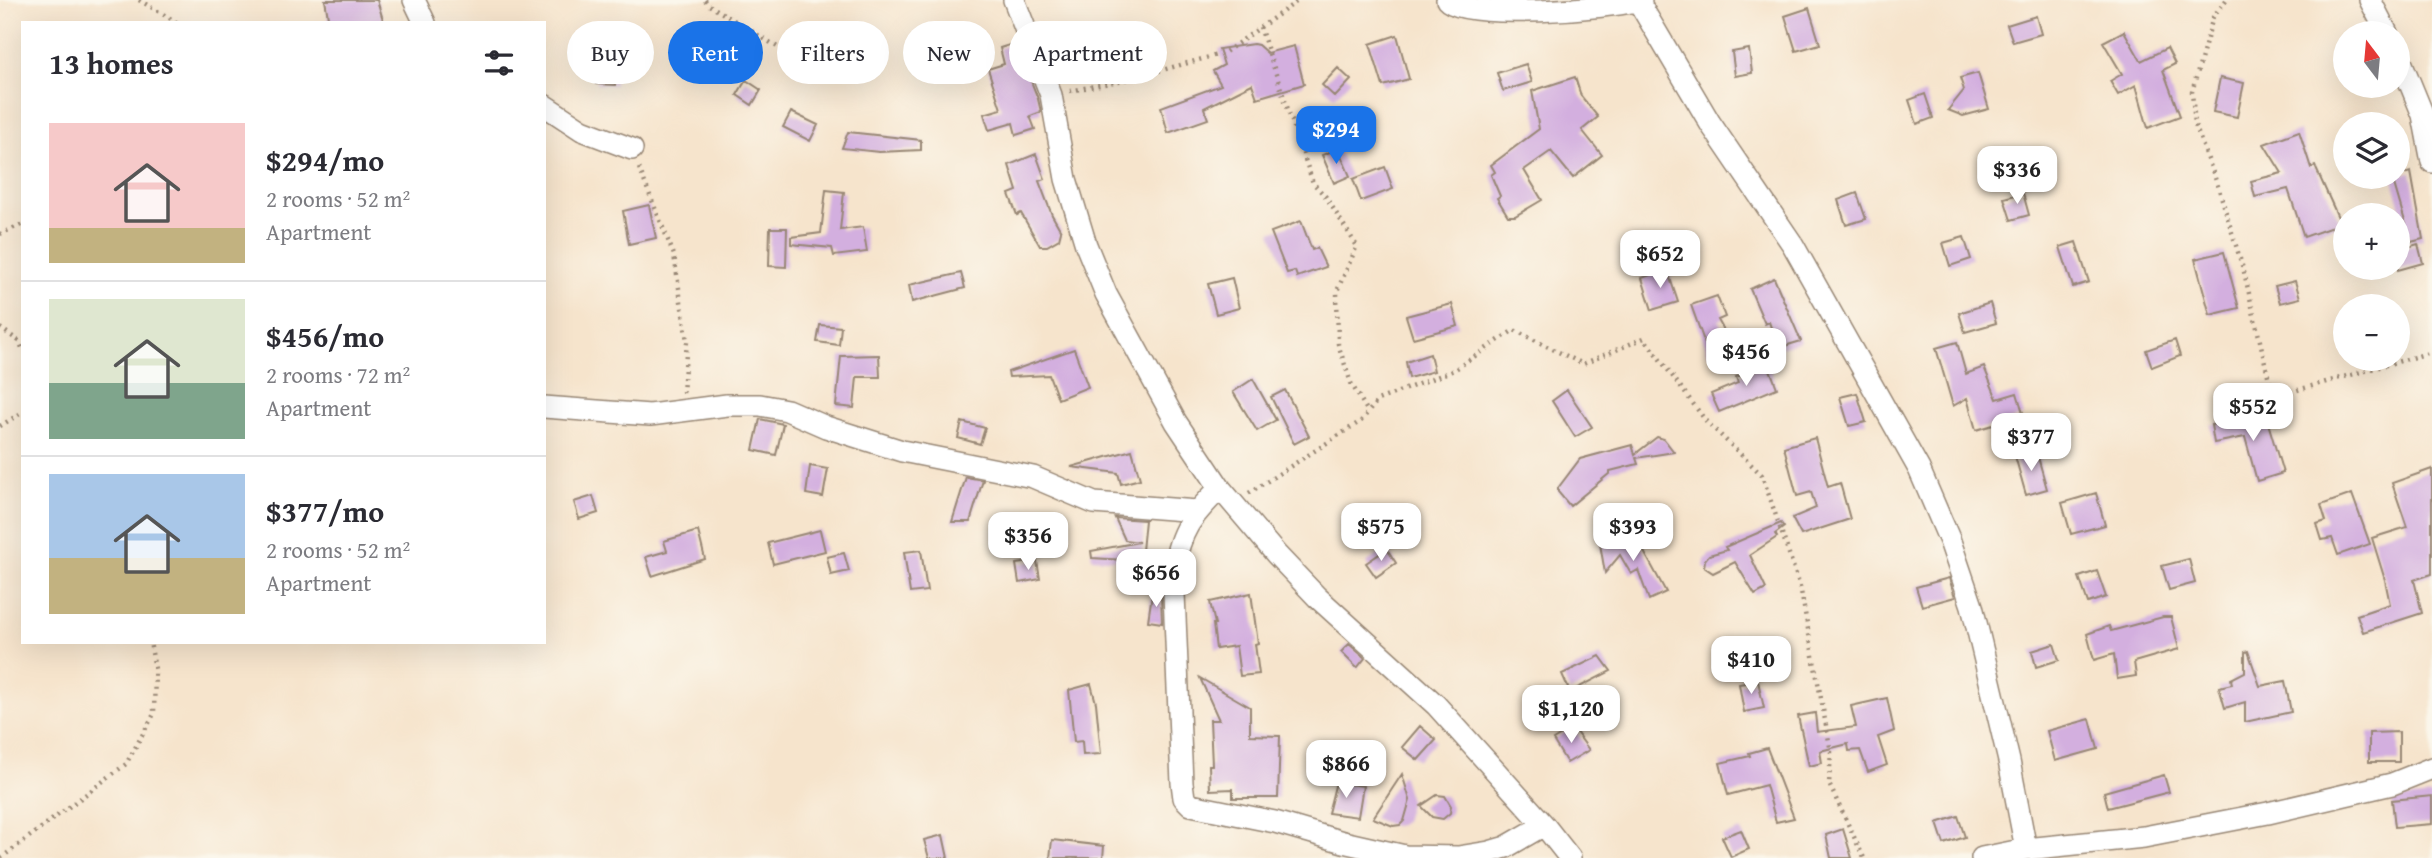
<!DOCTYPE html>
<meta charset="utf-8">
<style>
body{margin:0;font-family:"Gentium Book Plus",serif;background:#f7f7f7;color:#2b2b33;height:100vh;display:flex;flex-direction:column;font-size:26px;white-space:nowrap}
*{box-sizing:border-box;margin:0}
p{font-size:23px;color:#7c7c81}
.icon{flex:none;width:38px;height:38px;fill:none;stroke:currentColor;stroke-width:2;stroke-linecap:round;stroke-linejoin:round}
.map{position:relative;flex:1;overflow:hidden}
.details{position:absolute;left:21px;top:21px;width:525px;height:623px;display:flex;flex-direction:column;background:#fff;border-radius:0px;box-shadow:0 7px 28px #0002}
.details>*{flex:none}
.banner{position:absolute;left:567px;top:21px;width:665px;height:63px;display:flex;gap:14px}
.needle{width:46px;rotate:344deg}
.buttons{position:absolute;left:2333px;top:21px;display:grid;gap:14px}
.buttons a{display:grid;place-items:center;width:77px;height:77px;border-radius:50%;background:#fff;box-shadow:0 7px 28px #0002;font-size:35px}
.price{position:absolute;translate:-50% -60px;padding:0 16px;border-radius:14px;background:#fff;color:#222;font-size:23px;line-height:46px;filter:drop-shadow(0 2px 4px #0008)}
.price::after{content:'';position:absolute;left:50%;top:42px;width:21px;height:16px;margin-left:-10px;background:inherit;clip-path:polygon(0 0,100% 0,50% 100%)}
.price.selected{background:#1a73e8;color:#fff}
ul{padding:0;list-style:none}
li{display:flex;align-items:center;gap:21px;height:175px;padding:0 28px}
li+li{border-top:2px solid #e1e1e2}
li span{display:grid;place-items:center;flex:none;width:196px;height:140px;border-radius:0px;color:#555}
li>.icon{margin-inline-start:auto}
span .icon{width:84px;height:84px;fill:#fffc;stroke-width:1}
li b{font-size:30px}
h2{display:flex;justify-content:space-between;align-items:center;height:84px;padding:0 28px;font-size:30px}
.pill{padding:0 24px;border-radius:32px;background:#fff;box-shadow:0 7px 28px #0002;font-size:24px;line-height:63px}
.pill.selected{background:#1a73e8;color:#fff}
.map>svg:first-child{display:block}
</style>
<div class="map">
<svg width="2432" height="858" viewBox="0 0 2432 858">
<rect width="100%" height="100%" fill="#fbf7ec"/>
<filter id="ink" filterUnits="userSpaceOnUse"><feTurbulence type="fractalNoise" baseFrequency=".0143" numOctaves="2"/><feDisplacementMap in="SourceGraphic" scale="14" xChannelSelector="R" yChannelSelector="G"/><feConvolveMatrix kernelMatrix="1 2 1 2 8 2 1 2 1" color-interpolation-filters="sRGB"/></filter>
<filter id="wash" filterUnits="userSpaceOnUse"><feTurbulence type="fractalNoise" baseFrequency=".00686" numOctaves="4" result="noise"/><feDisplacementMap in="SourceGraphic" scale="28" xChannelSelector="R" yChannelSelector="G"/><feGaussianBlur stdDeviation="1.57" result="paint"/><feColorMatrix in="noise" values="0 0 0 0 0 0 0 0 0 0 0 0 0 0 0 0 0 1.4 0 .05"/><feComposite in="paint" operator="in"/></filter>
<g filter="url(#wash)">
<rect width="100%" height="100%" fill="#f6e4cc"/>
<g id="blocks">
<path fill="#d3afdf" d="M325,0H377L384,23H329Z
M1809,8L1820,44L1796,51L1785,16Z
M2036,16L2041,34L2013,42L2007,25Z
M2124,31L2141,61L2167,48L2175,64L2163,70L2180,116L2148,128L2136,85L2118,95L2110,81L2122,74L2103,42Z
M1397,35L1409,79L1383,86L1370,44Z
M1016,43L1038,99L1041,112L1030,116L1035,129L1016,135L1013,123L989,130L984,114L1001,109L988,69L1004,64L1000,48Z
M1253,44L1258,45L1267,53L1294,46L1304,84L1257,98L1252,84L1204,108L1208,119L1168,133L1161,107L1221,85L1213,71L1224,65L1219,49Z
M1749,49L1752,73L1735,76L1732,52Z
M1526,64L1532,82L1503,91L1497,73Z
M597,66L616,67L615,85L596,84Z
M1338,68L1351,80L1335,97L1322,85Z
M1978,73L1989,109L1963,116L1948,110L1964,90L1960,78Z
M1575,77L1581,96L1598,117L1582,130L1602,155L1573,178L1551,151L1524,170L1542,200L1515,216H1508L1497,198L1500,196L1491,175L1495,172L1491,165L1539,129L1532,91Z
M2220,78L2244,83L2237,117L2213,112Z
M746,80L761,90L752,105L737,95Z
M1925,94L1933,118L1917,124L1909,100Z
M791,112L818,125L810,141L783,127Z
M2299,131L2311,168L2315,166L2341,224L2304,237L2288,189L2255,197L2251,181L2282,173L2264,144Z
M848,132L921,140V150L879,152L842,148Z
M1338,149L1350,176L1334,183L1322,155Z
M1036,154L1045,179L1039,181L1052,215L1061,231L1059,239L1047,246H1040L1021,213L1017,215L1009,194L1017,191L1009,165Z
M1385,167L1393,189L1361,201L1353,179Z
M2411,172L2423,239L2411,242L2392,177Z
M826,190L844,192L840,230L863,227L867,252L834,256L832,248L791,244V237L821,233Z
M1857,193L1866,219L1846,225L1838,200Z
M2023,193L2029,215L2011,220L2004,198Z
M649,205L656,238L629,244L623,211Z
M1301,221L1312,250L1317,248L1326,267L1297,277L1295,271L1287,273L1271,232Z
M770,228H787L786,267L769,266Z
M1964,237L1971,259L1950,266L1943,243Z
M2076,242L2089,282L2073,287L2060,247Z
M2418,244L2423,263L2398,270V250Z
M2224,252L2239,308L2210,315L2195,259Z
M1667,269L1678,302L1652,310L1642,278Z
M961,273L965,288L912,302L909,285Z
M1232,278L1239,308L1216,314L1208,284Z
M1774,278L1801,341L1778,348L1769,322L1765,324L1750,289Z
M2295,281L2300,298L2280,303L2275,286Z
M1717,296L1725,317L1718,320L1728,338V345L1709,355L1691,305Z
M1990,303L1996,323L1965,332L1959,313Z
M1452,304L1458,326L1413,338L1406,316Z
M820,325L841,327L839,345L817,342Z
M2175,340L2180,356L2152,367L2146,350Z
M1957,342L1966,374L1984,367L1997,399L2017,393L2024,416L1976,430L1967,398L1953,406L1936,348Z
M1074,349L1088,387L1058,399L1049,375L1009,377L1008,372Z
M1430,354L1434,371L1409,378L1406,362Z
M879,355L880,377H857L854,408L836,406L841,356Z
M1768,364L1777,388L1719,412L1711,394L1738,383L1736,377Z
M1253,379L1276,420L1257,431L1233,392Z
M1285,390L1309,436L1294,444L1271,397Z
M1567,390L1592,427L1575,437L1552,401Z
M1857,393L1866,422L1849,426L1840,397Z
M2265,413L2283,473L2257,481L2245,437L2214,443L2211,425Z
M760,419L783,424L776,455L753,450Z
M962,422L985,428L980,444L958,438Z
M1657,437L1664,439L1674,452L1636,458L1638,464L1610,471V473L1570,506L1558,492V488L1580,459L1632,445L1635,454Z
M1815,438L1828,487L1840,483L1850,519L1801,535L1792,518L1816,508L1811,492L1797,496L1784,447Z
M1132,450L1140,479L1121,484L1118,473L1071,467Z
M2036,450L2047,489L2026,495L2015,456Z
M810,466L828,469L823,497L806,494Z
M2432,469V574L2414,580L2422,613L2363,632L2357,615L2390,604L2385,580L2372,538L2407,527L2392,483Z
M966,477L983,480L970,522H952Z
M2096,493L2105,525L2071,534L2062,503Z
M2352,494L2370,544L2338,555L2332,538L2322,540L2317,524L2326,521L2321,505Z
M593,496L598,513L579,519L574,502Z
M1115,518L1145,520L1141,561L1092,558L1091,551L1139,542L1125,540Z
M1781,523L1784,527L1775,534L1777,537L1750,555L1766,589L1755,595L1735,562L1713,573L1704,567L1705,560L1709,555L1727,550L1725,547Z
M820,530L825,551L773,564L768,543Z
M698,531L705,559L652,576L646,557L667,551L664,541Z
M1636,537L1666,592L1649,600L1638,570L1631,574L1620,555L1605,573L1600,544Z
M1387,549L1396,563L1376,577L1366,563Z
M921,550L927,591L910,593L904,552Z
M844,553L849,571L831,575L827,557Z
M2189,559L2195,583L2169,590L2162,566Z
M1037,561L1040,579L1019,583L1016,564Z
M2097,571L2106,597L2088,603L2079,577Z
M1949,578L1955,597L1922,606L1916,587Z
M1251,593L1258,643L1255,644L1259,674L1240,676L1236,646L1216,649L1213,624H1215L1210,602Z
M1152,594L1161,595L1162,623L1148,621Z
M2163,617H2171L2179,649L2134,662L2136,676L2117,679L2114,654L2094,660L2087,634L2109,626L2111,631Z
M1349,644L1365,658L1357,668L1341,652Z
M2054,644L2059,660L2036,667L2032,651Z
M2248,651L2260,686L2285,681L2291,712L2245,722V702L2225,708L2219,687L2232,684L2231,679L2245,672V652Z
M1600,656L1611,671L1570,692L1562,674Z
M1200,678L1250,707V735L1280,736L1278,798H1233V789L1210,790L1209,765H1212L1210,720H1219Z
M1758,681L1764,708L1744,712L1739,684Z
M1091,684L1096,703L1101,754L1083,755L1082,741L1074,742L1069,690Z
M1887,698L1894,731L1878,737L1887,765L1868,772L1860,750L1849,751L1848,744L1820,751L1822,763L1809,766L1798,716L1815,713L1817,732L1856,727L1851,706Z
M2090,719L2098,749L2055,761L2047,731Z
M1420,726L1436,740L1418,760L1402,747Z
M1573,728L1589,750L1567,763L1553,740Z
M2399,732V762H2369V733Z
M1767,748L1794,818L1776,822L1766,785L1728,795L1720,763L1750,756L1749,753Z
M1402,774L1410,800L1404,821L1400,825L1393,826L1373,818Z
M2164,775L2169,792L2108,808L2104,792Z
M1336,782L1363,786L1358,817L1328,813Z
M1437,795L1445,796L1451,806L1450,813L1443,819L1432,817L1421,806Z
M2432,796V824L2395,827L2392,800Z
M1958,816L1965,837L1944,844L1937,823Z
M1843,829L1852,858H1831L1826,835Z
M1741,830L1749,849L1731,857L1722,837Z
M943,835L948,858H929L924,840Z
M1052,840L1104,846L1103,858H1050Z"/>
</g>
</g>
<g filter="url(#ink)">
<use href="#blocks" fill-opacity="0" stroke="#988775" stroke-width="2"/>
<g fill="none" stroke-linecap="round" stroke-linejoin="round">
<defs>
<path id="minor" d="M414,0L425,23
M1014,0L1051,95L1066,179L1086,245L1106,294L1176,422L1220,488L1276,554L1317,597L1436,705L1544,825L1570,858
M1447,0C1464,21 1612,8 1641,0
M2370,0L2387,33
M1638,1L1710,123L1793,245L1919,469L1950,541L1972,606L2009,761L2026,849
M2398,54L2423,115L2432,162
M544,105L582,130L632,149
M544,407L650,415L727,405H760L787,410L826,427L902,451L1033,477L1094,503L1197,511
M1220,488C1190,518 1181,529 1173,570L1182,783L1184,798L1191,805L1275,822L1343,842L1405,856L1458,857L1489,852L1506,847L1544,825
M1982,858L2026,849L2144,837L2268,813L2392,784L2432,768"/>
</defs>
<use href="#minor" stroke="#988775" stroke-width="24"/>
<path stroke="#988775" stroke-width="4.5" stroke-dasharray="2 5" stroke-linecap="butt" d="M139,0L178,23
M705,0L709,5L802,62
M2226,0L2213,17L2192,92L2195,125L2218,186L2244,272L2273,397L2432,352
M1260,27L1313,183L1326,197L1357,246L1337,291L1338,344L1351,383L1368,412
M1070,91L1133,78L1224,53L1299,0
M639,168L674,255L687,341L683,393
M0,234L23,224
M0,328L19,341L23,350
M0,426L23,412
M1249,493L1361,421L1378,400L1454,370L1514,330L1583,364L1644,338L1706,421L1762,475L1800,586L1831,752L1829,784L1864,858
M1,858L126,764L154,714L155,669L150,642"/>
<use href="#minor" stroke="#fff" stroke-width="21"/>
</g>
</g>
</svg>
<div class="buttons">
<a><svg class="needle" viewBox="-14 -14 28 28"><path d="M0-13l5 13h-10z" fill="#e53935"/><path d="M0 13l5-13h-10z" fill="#7c7c81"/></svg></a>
<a><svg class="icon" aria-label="layers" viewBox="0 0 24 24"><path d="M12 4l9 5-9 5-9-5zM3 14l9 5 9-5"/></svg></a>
<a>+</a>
<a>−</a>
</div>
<b class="price selected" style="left:1336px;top:166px">$294</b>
<b class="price" style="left:2017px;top:206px">$336</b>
<b class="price" style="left:1660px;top:290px">$652</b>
<b class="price" style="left:1746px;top:388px">$456</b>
<b class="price" style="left:2253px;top:443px">$552</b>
<b class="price" style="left:2031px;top:473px">$377</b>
<b class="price" style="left:1381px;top:563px">$575</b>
<b class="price" style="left:1633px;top:563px">$393</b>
<b class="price" style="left:1028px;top:572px">$356</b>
<b class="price" style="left:1156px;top:609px">$656</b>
<b class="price" style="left:1751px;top:696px">$410</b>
<b class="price" style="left:1571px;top:745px">$1,120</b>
<b class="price" style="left:1346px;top:800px">$866</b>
<div class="banner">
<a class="pill">Buy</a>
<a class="pill selected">Rent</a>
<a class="pill">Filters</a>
<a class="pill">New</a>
<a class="pill">Apartment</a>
</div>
<section class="details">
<h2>13 homes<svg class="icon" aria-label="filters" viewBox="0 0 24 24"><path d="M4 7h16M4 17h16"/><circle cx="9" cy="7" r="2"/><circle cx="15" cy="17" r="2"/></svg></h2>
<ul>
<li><span style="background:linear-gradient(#f6c9c9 75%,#c2b280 0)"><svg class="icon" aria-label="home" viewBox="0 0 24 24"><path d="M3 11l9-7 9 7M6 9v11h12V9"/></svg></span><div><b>$294/mo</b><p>2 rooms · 52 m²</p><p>Apartment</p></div></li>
<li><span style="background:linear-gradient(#dfe7d0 60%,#7fa58c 0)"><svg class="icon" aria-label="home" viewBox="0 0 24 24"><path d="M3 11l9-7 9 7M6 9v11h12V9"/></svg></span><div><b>$456/mo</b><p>2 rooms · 72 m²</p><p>Apartment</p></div></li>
<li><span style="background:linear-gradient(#a9c7e8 60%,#c2b280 0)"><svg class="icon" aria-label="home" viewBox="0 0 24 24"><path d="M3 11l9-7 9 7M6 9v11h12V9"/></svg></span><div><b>$377/mo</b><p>2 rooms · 52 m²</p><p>Apartment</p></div></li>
</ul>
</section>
</div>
